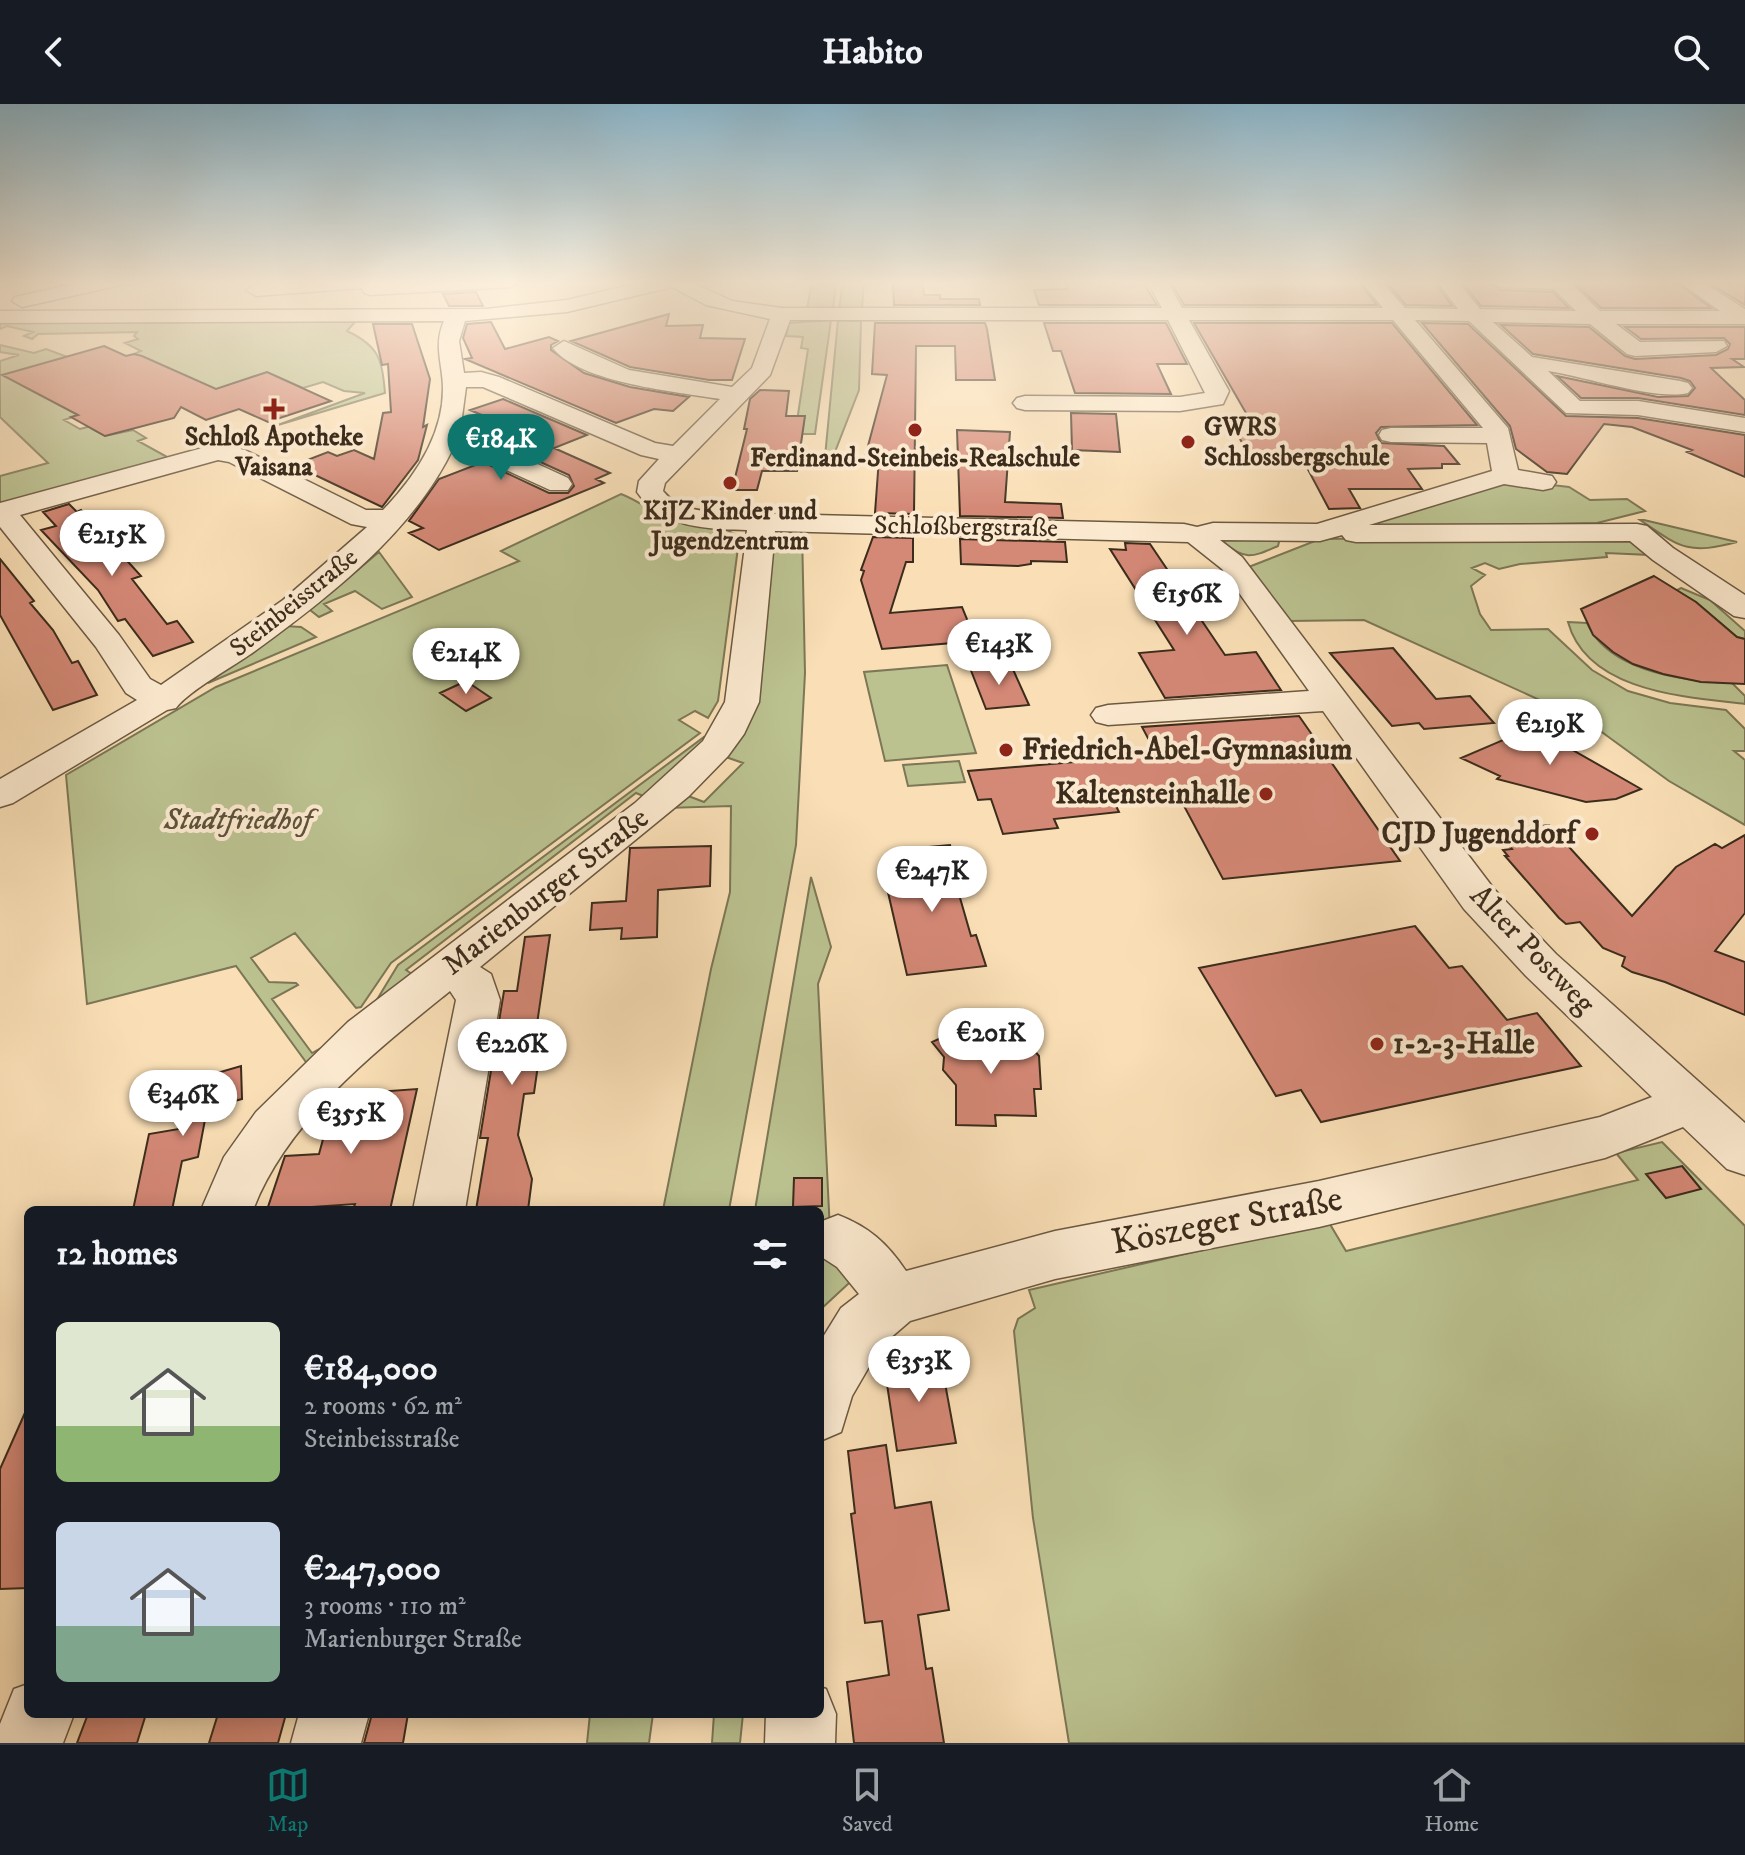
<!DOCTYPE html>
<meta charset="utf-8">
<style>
body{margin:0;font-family:"IM FELL DW Pica",serif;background:#20242c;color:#f1f3f6;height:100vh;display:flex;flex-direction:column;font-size:30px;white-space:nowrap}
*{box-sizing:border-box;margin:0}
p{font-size:26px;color:#9ea1a6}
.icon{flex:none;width:44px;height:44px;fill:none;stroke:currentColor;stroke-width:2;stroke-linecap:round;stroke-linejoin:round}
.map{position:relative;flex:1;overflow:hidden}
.side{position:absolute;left:24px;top:1102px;width:800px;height:512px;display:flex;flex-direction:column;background:#171b24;border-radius:12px;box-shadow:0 4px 20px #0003}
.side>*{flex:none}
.price{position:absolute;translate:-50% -68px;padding:0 18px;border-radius:28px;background:#fff;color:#222;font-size:26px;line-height:52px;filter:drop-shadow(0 2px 4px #0008)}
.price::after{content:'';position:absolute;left:50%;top:48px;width:24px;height:18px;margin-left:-12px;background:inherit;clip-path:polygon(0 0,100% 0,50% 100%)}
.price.active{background:#0f766e;color:#fff}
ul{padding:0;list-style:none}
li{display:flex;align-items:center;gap:24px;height:200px;padding:0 32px}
li span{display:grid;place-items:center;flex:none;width:224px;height:160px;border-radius:12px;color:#555}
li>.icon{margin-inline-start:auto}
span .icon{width:96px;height:96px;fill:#fffc;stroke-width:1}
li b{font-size:34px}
h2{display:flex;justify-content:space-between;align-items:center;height:96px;padding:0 32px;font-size:34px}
header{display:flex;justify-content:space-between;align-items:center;height:104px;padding:0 32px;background:#171b24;font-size:36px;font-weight:700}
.dock{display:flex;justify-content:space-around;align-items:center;height:112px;border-top:2px solid #363941;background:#171b24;font-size:22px;color:#9ea1a6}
.dock a{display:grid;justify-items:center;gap:4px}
.dock .active{color:#0f766e}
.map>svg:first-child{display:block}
</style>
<header><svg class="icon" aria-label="back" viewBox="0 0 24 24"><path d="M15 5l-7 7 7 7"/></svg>Habito<svg class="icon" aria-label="search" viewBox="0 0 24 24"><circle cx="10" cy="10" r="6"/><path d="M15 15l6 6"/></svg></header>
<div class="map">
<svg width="1745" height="1639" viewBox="0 0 1745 1639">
<rect width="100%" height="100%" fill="#fadfb6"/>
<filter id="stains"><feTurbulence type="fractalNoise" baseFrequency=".0025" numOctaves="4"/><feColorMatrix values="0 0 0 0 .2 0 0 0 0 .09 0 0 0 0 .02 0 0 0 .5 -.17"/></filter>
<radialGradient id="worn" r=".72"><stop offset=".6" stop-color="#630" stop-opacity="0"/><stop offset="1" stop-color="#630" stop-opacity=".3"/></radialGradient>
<path fill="#bbc290" stroke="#7c7756" stroke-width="2" d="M812,177H836L833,206L807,205Z
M843,177H864L862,205L839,206Z
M831,216L815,330H795L808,245L801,244L803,233L786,232L789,219Z
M838,216L861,217L859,286L833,353H825Z
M0,218H355L347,227C379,242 382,255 385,289L278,321L365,289L344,287L323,278L303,284L267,268L222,291L134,250L141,247L125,239L138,235L134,232L137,228L38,230L32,235L24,232L33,228L7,222L0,225Z
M0,241L34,249L46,245L73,255L22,281L40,291L49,288L79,311L64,316L80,325L95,321L92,325L105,332L133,326L146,334L138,337L169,354L0,404V372L48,359L0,313V257L19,251L0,248Z
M1518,377L1569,383L1590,396L1627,395L1645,407L1597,419L1357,424L1476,384Z
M621,390C645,399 658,415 685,420C702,424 729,419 739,436L718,597L708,614L695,607L679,616L700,629L391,859L361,903L356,904L295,829L251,854L269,878L296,879L298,881L272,895L312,949L339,934L311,965L236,862L87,900L66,671L216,583L519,457L501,447Z
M1640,416H1644L1737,438C1688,451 1681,444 1640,416Z
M775,426L802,427L805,569L796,741L729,1106H663L711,865L730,788L731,702L667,704L683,690L704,698L743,659L723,652Z
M1629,432L1652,451L1606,449L1607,453L1520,460L1499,465L1485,459L1472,464L1485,471L1471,482L1480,510L1491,526L1548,525L1592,566L1628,587L1670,599L1726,606L1745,625V647H1734L1745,656V721L1669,677L1588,618L1364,516L1288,517L1246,464L1320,435Z
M1272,434L1279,438L1278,442C1252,453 1246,457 1223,438L1224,435Z
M379,448L412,493L382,505L355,487L324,500L332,507L319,513L310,506Z
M1681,484L1710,496L1745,527V535L1737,533L1696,498L1675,487Z
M1568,518L1587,519C1609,568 1684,577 1732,579L1745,592V600C1686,593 1587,588 1568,518Z
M285,522L301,523L316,533L208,579Z
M947,561L976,649L885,657L864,568Z
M704,633L707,637L648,694L636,689L406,866L421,876L370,907L398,861Z
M959,657L965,678L908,682L903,661Z
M811,773L831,843L818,880L830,1128L820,1131V1106H755Z
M1662,1038L1745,1122V1639H1069L1033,1414L1014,1227L1018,1215L1035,1204L1029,1186L1328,1117L1346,1147L1638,1076L1616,1049Z
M820,1148L862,1167L820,1206Z
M590,1610H653L649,1639H587Z
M714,1610H743L740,1639H712Z"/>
<path fill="#d48876" stroke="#3c2c1c" stroke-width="2" d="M893,177H922L924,191H940V195H979L980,201H894Z
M1142,177L1157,201H1039L1034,186L1068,185L1067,179Z
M1170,177H1358L1377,201H1184Z
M1385,177H1434L1452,202L1406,201Z
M1461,177H1488L1501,186L1553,188L1569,204L1481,202Z
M1572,177H1675L1711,204H1601Z
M1709,179L1745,180V201Z
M476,188L483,202H449L443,190Z
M669,210L666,222L703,221L700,234L745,235L732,276H709L630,263L571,237Z
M491,218L505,245L549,233L558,237L551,241V246L584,269L630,283L689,293L673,307L654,305L616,319L465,255L472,254L463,234L467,220Z
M875,219H985L987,225L995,276H956L955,242H916L914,410L875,409L879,354L865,353L887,271L872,270Z
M1044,219H1166L1187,260H1157L1171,290L1075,289L1061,247H1053Z
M1194,219H1392L1477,321L1381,323L1376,329L1381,339L1444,342L1459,360H1442V364L1408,365L1422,385H1349L1360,404L1329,405L1304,358H1253L1236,328H1257Z
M1422,219L1468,220L1566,312L1638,314L1745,331V373L1687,348L1692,346L1632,323L1604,320L1567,370L1547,368L1516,345L1510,322Z
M373,220H412L430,275L423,323L427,321L418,356L382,403L294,361L328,348L337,352L354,346L374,355L383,309L391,308L388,260L382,261Z
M1501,221L1589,223L1625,252L1635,255L1716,251L1728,245L1730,240L1724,234L1641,235L1625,223H1745V255H1732L1744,263L1711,264L1745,296V311L1638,294H1581L1557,272L1658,293L1688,292L1695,284L1690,277L1681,274L1533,250Z
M104,242L126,252L134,250L142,252L216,285L267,268L331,297L268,318L239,305L206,316L181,303L174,314L105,332L71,313L78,311L2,271Z
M760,286L789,287L786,312H805L797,367H762L757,386H732L747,325H744L750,295Z
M503,295L587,331L554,344L610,369L596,375L604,379L439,446L409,429L423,424L409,417L439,375L483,358L549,389H568L574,382L569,371L514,346L533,339L509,328L515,325L470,306Z
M1071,309L1116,310L1120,348L1072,346Z
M957,326L1010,328L1005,398L1061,400L1063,414L960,412Z
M69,400L77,408L81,406L141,472L132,475L167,520L177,517L193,538L153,552L125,515L118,517L98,486L41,426L56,422L43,408Z
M873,433L913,434V458H906L890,509L962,503L976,537L882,545L861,476L864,467L861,466Z
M960,435L1065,438L1067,458L1031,457V460L1018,462L961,460Z
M1125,439L1150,440L1225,551L1256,548L1281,586L1165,594L1139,549L1174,546L1110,445L1126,446Z
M0,455L34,497L30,499L53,526L72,559L78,557L97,591L53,606L0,511Z
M1654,472L1696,498L1737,533L1745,535V580L1701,578L1663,570L1633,560L1613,548L1593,531L1581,505Z
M1393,544L1436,595L1470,592L1494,619L1424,625L1419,619L1392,622L1330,549Z
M1011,561L1029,601L986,605L970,564Z
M466,577L491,594L466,607L440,589Z
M1299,612L1400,757L1223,775L1175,685L1109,688L1119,708L1054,715L1058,724L1003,730L991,695L978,696L968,667L1157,651L1142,623Z
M1550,616L1557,637L1641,685L1616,695L1586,698L1497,675L1500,672L1461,654Z
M1549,721L1632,812L1676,763L1715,740L1722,744L1745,731V809L1715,847L1745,858V911L1665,878L1632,868L1622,862L1625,853L1603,844L1580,818L1566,820L1559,814L1505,752H1508L1503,746L1512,745L1497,728Z
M950,741L957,766H952L971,832L976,831L986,862L907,871L887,784L904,782L896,746Z
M711,742L710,782L658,786L657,833L621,835L622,824L590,826L592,799L626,797L630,744Z
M1415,822L1449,864L1462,862L1507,916L1537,909L1581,962L1321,1018L1301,986L1276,992L1199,864Z
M550,831L531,961H538L534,989L524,990L518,1031L532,1075L528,1106H476L488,1034H480L504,887H517L525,833Z
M1013,922L1039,952L1041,985H1034L1036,1012L995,1011L996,1022L956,1021V981L943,966L944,953L932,938L960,925L973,941Z
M241,962L242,995L207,1005L198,1053L182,1057L172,1106H133L149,1030L179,1025V980Z
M417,985L390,1106H353L355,1100L267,1106L285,1052L319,1050L335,991Z
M1682,1062L1701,1085L1666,1094L1646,1070Z
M794,1074H822V1102L793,1103Z
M940,1252L956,1339L897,1347L884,1260Z
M28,1302V1484L0,1485V1365Z
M886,1341L895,1404L931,1398L949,1506L918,1511L926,1565L932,1564L944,1639H854L847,1578L889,1571L882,1517L865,1519L851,1410L855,1409L848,1347Z
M88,1610H146L137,1639H77Z
M218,1610H286L278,1639H209Z
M372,1610H408L403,1639H364Z"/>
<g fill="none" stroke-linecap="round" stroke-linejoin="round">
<defs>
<path id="minor" d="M87,177H124L121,181L22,203L12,197L15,193Z
M298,177H521L511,183L371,191L364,189L362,184L256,192L246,186L256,180Z
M647,177H689L732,197L782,204H1162L1147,177H1167L1182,204H1383L1361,177H1381L1405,204L1458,205L1437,177H1457L1480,205L1576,207L1554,185L1501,183L1491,177H1568L1600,207H1720L1678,177H1701L1745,205V220H1616L1640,238L1724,237L1727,242L1716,248L1635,252L1627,250L1590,220L1493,218L1532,253L1680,277L1688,279L1692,284L1688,289C1656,297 1584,272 1548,267L1580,297H1638L1745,314V328L1638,311L1566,309L1469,217L1415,216L1508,324L1518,366L1552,372L1556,378L1552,384L1543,386L1504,380L1369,421L1637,420L1647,422L1673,444L1745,491V514L1734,512L1653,456L1630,437L1356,438L1346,436L1342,431L1320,437L1220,436L1242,453L1494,785L1556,850L1745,1019V1071L1727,1065L1683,1023L1605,1054L1319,1123L1055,1175L910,1217L881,1242L852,1292L841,1328L820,1337V1238L841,1204L859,1190L837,1163L820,1152V1118L838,1111C869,1123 887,1139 906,1167L1055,1127L1319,1077L1600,1013L1652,993L1526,872L1464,805L1323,607L1108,621L1096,618L1091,611L1096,604L1108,601L1309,587L1222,465L1188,438L775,427L759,598L744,630L728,652L689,692L480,863L491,870L500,896L465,1106H413L456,896L450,887C377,946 287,1016 253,1106H201L224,1053L256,1008L348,918L635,699L703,637L725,598L747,426C706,425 662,424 637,388L639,377L659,355L641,351L483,283H466L460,328L472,330L568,374L572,380L568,386H550L454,342C415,427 329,493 255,547C236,561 188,587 176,604L167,606L13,699L0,703V675L137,596L126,589L96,543L0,423V399L217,340L245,346L366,406H383C414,374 443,332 443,285C443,260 433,242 444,217L0,219V207L486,205L567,196ZM672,183L706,201L770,215L752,264L732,283L629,266L564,237L553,244C580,279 678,288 720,295L673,342L655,339L499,273L481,268L464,269L459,237L465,217L567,208ZM790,216H1168L1205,289L1180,293L1025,292L1017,294L1013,299L1017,304L1025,306L1180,307L1223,300L1229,287L1189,216H1393L1483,324H1391L1382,326L1379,331L1382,336L1391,338L1487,339L1492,367L1317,420L1213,419L1197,423L1184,420L733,409C709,408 680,408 663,387L665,379L770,271ZM218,356L229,358L351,420L367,423L283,496L161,581L150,575L119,531L20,411Z
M28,1580V1610H74L63,1639H0V1620L14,1585Z
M820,1583L826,1585L836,1610L835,1639H765L766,1610H820Z
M299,1610H369L361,1639H291Z"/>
</defs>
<use href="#minor" stroke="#6c5942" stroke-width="3"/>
<use href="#minor" fill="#fcead0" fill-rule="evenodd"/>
</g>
<linearGradient id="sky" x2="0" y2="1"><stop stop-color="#8bb8cf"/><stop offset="0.44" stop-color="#fdf1de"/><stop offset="1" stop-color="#fdf1de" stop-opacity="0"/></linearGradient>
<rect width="1745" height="406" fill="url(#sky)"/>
<g fill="#8f2418" stroke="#fcead0" stroke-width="3">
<path d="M270 293h8v8h8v8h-8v8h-8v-8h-8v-8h8z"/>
<circle cx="915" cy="326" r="8"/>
<circle cx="1188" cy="338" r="8"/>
<circle cx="730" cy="379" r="8"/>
<circle cx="1006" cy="646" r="8"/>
<circle cx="1266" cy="690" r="8"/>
<circle cx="1592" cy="730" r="8"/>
<circle cx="1377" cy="940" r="8"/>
</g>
<g text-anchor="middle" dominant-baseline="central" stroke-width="8" stroke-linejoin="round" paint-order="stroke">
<g font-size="26" font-weight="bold" fill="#3c2c1c" stroke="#fcead0">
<text x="1204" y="323" text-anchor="start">GWRS<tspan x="1204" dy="30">Schlossbergschule</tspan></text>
<text x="274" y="333">Schloß Apotheke<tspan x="274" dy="30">Vaisana</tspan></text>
<text x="915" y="354">Ferdinand-Steinbeis-Realschule</text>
<text x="730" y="407">KiJZ Kinder und<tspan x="730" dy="30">Jugendzentrum</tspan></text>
</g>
<g font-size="26" fill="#3c2c1c" stroke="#fcead0">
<text transform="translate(966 423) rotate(1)">Schloßbergstraße</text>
<text transform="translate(294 499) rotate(-39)">Steinbeisstraße</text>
</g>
<g font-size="30" font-weight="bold" fill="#3c2c1c" stroke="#fcead0" text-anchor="start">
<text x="1022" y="646">Friedrich-Abel-Gymnasium</text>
<text x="1250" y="690" text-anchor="end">Kaltensteinhalle</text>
<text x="1576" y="730" text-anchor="end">CJD Jugenddorf</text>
<text x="1393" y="940">1-2-3-Halle</text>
</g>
<g font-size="30" font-style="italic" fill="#5c5239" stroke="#fcead0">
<text x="238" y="716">Stadtfriedhof</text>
</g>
<g font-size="30" fill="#3c2c1c" stroke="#fcead0">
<text transform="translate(546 788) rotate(-38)">Marienburger Straße</text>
<text transform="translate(1532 846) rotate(46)">Alter Postweg</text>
</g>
<g font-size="36" fill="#3c2c1c" stroke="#fcead0">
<text transform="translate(1227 1117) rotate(-11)">Köszeger Straße</text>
</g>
</g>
<rect width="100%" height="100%" filter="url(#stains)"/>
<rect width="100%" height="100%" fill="url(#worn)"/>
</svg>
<b class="price active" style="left:501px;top:378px">€184K</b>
<b class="price" style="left:112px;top:474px">€215K</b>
<b class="price" style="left:1187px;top:533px">€156K</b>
<b class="price" style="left:999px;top:583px">€143K</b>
<b class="price" style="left:466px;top:592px">€214K</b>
<b class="price" style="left:1550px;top:663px">€219K</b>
<b class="price" style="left:932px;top:810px">€247K</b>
<b class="price" style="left:991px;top:972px">€201K</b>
<b class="price" style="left:512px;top:983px">€226K</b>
<b class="price" style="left:183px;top:1034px">€346K</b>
<b class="price" style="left:351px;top:1052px">€355K</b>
<b class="price" style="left:919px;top:1300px">€353K</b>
<section class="side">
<h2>12 homes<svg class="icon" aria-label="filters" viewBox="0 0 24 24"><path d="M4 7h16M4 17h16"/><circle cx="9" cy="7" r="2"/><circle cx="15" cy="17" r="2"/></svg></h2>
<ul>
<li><span style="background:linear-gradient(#dfe7d0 65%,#8fb573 0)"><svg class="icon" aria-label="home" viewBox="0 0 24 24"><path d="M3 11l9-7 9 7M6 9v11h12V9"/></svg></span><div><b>€184,000</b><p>2 rooms · 62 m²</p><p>Steinbeisstraße</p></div></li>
<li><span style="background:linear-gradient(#c9d6e8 65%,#7fa58c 0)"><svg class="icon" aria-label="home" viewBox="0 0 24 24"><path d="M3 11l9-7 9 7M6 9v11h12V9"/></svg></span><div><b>€247,000</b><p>3 rooms · 110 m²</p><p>Marienburger Straße</p></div></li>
</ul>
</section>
</div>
<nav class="dock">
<a class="active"><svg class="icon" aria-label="map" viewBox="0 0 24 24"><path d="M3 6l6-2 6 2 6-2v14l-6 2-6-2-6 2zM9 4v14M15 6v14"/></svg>Map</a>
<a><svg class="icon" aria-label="saved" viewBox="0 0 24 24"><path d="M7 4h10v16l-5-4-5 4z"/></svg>Saved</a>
<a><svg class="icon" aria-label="home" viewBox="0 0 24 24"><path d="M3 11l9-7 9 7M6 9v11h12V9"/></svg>Home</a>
</nav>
